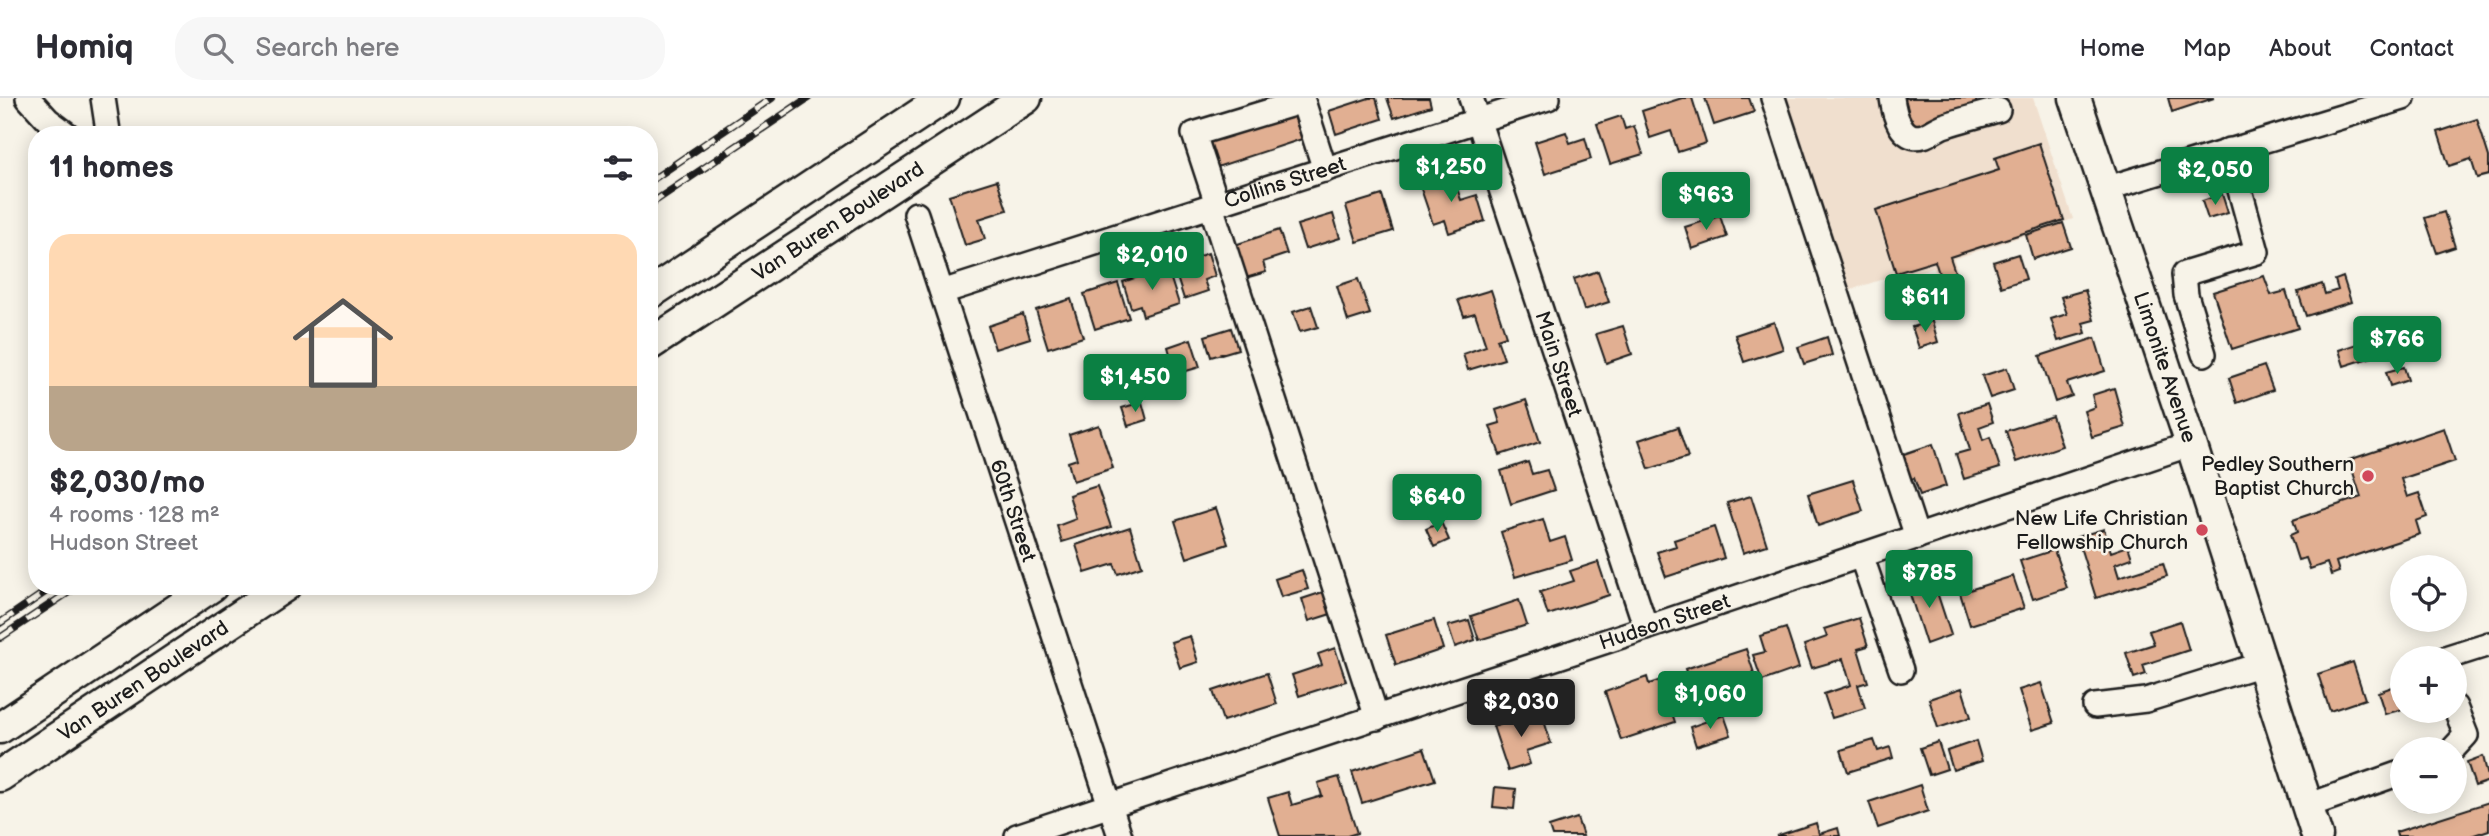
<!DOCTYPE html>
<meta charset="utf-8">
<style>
body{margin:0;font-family:"Balsamiq Sans",sans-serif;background:#f7f7f7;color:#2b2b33;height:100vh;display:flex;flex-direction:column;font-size:26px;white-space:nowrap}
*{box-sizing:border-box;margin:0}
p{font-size:23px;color:#7c7c81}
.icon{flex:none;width:38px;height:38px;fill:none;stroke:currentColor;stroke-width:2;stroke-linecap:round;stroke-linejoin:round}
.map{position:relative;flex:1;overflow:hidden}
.panel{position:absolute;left:28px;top:28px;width:630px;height:469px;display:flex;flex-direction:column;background:#fff;border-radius:28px;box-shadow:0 4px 18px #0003}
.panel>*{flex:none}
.buttons{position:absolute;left:2390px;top:457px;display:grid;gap:14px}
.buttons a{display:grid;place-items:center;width:77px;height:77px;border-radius:50%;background:#fff;box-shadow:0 4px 18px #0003;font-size:35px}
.price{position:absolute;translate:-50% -60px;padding:0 16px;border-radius:7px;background:#0b8043;color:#fff;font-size:23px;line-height:46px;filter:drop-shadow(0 2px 4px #0008)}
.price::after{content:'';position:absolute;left:50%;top:42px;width:21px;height:16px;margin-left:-10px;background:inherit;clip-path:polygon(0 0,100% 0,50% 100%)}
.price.on{background:#222;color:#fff}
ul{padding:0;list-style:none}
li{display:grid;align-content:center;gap:14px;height:371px;padding:0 21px}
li+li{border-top:2px solid #e1e1e2}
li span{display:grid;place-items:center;height:217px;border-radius:21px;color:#555}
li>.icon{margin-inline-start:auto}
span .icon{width:126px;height:126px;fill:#fffc;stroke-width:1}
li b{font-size:30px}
h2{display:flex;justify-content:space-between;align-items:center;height:84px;padding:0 21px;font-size:30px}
header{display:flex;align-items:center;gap:42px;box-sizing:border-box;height:98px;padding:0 35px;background:#fff;border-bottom:2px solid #e1e1e2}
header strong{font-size:33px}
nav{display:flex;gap:38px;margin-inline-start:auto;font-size:24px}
.search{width:490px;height:63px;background:#f7f7f7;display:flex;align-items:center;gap:18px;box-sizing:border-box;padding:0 24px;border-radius:28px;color:#7c7c81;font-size:26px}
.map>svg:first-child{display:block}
</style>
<header>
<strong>Homiq</strong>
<div class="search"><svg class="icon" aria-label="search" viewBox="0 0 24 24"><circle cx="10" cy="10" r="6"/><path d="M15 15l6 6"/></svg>Search here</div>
<nav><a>Home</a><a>Map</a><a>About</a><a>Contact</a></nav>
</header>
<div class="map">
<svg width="2489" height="738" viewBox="0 0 2489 738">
<rect width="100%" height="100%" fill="#f7f3e8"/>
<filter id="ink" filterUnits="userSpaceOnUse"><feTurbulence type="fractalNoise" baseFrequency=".0143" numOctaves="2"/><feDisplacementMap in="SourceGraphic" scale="14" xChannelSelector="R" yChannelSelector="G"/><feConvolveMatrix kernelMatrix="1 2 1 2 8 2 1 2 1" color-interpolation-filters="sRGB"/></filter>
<g filter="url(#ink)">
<path fill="#f0dfce" d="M1784,0H2033L2073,121L1954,161L1958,176L1938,182L1933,169L1896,181L1892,178L1847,193Z"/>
<path fill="#e1af92" stroke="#1c1c1c" stroke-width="2" d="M1369,0H1376L1382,21L1336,36L1329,13Z
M1387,0H1429L1431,8L1394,20Z
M1682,0H1692L1706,45L1678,54L1671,33L1650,40L1642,13Z
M1705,0H1749L1754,14L1714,27Z
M1900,0H1975L1979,11L1915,30L1912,21L1908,22L1905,13L1908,12L1906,4L1901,5Z
M2168,0H2214L2172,14Z
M1293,15L1302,41L1214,70L1206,43Z
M1621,18L1625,31L1634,28L1643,56L1610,66L1597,26Z
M2477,21L2489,59V77L2477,80L2471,61L2449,68L2438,34Z
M1566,34L1570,45L1585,40L1591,61L1545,76L1535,44Z
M2039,45L2064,122L1950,159L1955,174L1940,179L1935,163L1896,175L1876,112L1999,72L1995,60Z
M1452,75L1461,102L1477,97L1485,123L1449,135L1445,122L1433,126L1419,85Z
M997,82L1007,112L979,121L985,141L965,147L949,97Z
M2222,96L2228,115L2208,121L2202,103Z
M1382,97L1393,133L1357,144L1346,108Z
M2444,114L2455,149L2437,155L2425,120Z
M1333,116L1340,140L1305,151L1297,127Z
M1720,118L1727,139L1692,151L1685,129Z
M2063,125L2071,149L2033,161L2026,137Z
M1279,132L1287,156L1263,164L1266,174L1242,181L1232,148Z
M1208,155L1215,178L1204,182L1208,193L1184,201L1173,167Z
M2018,156L2026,181L2001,189L1993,164Z
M1167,169L1179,206L1143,218L1140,207L1131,210L1123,184Z
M1598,173L1609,204L1584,212L1574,181Z
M2264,178L2271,197L2286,193L2298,230L2232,251L2213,194Z
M2343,179L2351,204L2306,218L2298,194L2322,186L2325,196L2338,192L2335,182Z
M1358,181L1370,216L1348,223L1337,188Z
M1118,185L1129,220L1095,231L1084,196Z
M1491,192L1506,238L1497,241L1504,261L1468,272L1463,256L1486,248L1475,215L1464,218L1458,202Z
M2085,192L2094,222L2083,225L2086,235L2058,243L2051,221L2067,216L2061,199Z
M1071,201L1083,239L1048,250L1036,212Z
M1311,208L1318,229L1300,234L1293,214Z
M1023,216L1030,240L995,251L988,228Z
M1932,223L1938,244L1919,250L1912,229Z
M1774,224L1783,251L1744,264L1735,237Z
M1623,228L1632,256L1606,265L1596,236Z
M1231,230L1238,251L1211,259L1205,238Z
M1827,239L1832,257L1804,266L1798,249Z
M2095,240L2105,273L2067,285L2072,298L2055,304L2040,258Z
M1191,241L1200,269L1176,276L1168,249Z
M2366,243L2372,259L2344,268L2339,252Z
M2264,268L2273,292L2237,305L2229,280Z
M2404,269L2408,282L2390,288L2386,274Z
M2007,270L2014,292L1990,300L1982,278Z
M2114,290L2125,329L2092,339L2084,313L2095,309L2092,297Z
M1526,302L1540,344L1500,357L1490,328L1500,325L1496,312Z
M1142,304L1147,322L1128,328L1122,310Z
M1987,306L1993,324L1979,329L1983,342L1990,339L2000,370L1964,381L1956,356L1970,352L1959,315Z
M2052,318L2062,348L2016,364L2006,333Z
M1099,327L1113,370L1073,383L1068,364L1077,361L1069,337Z
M1678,329L1688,359L1649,371L1639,342Z
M2444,330L2455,363L2401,381L2407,399L2419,395L2427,419L2416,423L2420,436L2336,464L2339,474L2331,477L2327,465L2310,471L2306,460L2298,462L2290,437L2297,434L2293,422L2361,399L2349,362Z
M1933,346L1946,388L1920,397L1914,380L1906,383L1898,358Z
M1528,364L1532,376L1547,372L1554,392L1511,406L1501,373Z
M1853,382L1863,413L1818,428L1808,396Z
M1097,388L1111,429L1062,444L1057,428L1076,421L1069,397Z
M1751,398L1767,447L1743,455L1727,405Z
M1216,410L1228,446L1187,460L1175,423Z
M1543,421L1550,444L1565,439L1572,462L1515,479L1501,434Z
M1441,424L1449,442L1434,449L1426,431Z
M1130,429L1142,468L1118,476L1114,466L1085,475L1076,447Z
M1714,429L1724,460L1666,479L1657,454L1676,448L1674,442Z
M2104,431L2111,454L2128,448L2132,460L2115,466L2119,479L2163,465L2167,478L2096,500L2077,439Z
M2054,452L2067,490L2033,501L2020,463Z
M1598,464L1609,497L1548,517L1540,494L1574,483L1570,473Z
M1302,472L1308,491L1281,499L1275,481Z
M2013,478L2024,510L1970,527L1960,495Z
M1932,479L1951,537L1926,546L1907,487Z
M1326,493L1334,515L1309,523L1302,501Z
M1519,502L1527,527L1479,542L1471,518Z
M1859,520L1868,548L1858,551L1868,584L1858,587L1865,610L1832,620L1824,596L1851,587L1843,561L1812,570L1804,547L1827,539L1824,531Z
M1434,522L1443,551L1396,567L1386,537Z
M1469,522L1475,542L1455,549L1448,528Z
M2180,523L2189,552L2143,567L2146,576L2134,580L2126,555L2154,546L2149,533Z
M1786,530L1799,570L1762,583L1753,557L1765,554L1760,538Z
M1190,538L1198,564L1180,570L1171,544Z
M1335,550L1346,583L1299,598L1292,577L1322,567L1318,556Z
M1746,551L1758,587L1736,594L1737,598L1720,604L1716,592L1694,600L1685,571Z
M2353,564L2365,601L2330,613L2318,576Z
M1267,575L1277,606L1223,623L1213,593Z
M1647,579L1649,586L1661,582L1675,624L1621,642L1605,594Z
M2041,585L2054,625L2032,632L2019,592Z
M2395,588L2403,611L2385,616L2378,594Z
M1962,590L1971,619L1938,630L1929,601Z
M1541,613L1551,645L1526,653L1530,666L1508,673L1493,628Z
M1724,617L1731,637L1696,648L1690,629Z
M1874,642L1878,653L1890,649L1893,660L1848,674L1841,652Z
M1976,643L1982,663L1953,672L1947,653Z
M1938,644L1947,671L1929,677L1920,650Z
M1424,650L1435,682L1362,705L1352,674Z
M2483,658L2489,683L2475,688L2467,664Z
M1339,679L1357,735L1347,738H1280L1268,700L1288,694L1292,707L1322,698L1318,685Z
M1920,687L1928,713L1878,730L1869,704Z
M1495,689L1516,691L1514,711L1493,709Z
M2412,704H2435L2414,711Z
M2489,704V732L2471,738H2397L2396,734Z
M1577,720L1583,738H1552L1549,729Z
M1816,725L1819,736L1838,730L1840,738H1776Z"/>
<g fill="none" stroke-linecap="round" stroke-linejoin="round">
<defs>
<g id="minor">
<path d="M28,0L48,22L68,37"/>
<path d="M103,0L108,33L106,37"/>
<path id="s1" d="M1471,0L1646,530"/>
<path d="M1773,0L1917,439"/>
<path d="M1892,0C1894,16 1901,44 1923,38C1930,36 1936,31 1943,28C1961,22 1980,17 1998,12"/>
<path d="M2105,91L2403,0"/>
<path d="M1217,106L1194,36L1303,3L1325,72"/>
<path d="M1211,108L1377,620"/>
<path id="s2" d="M916,116L1120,738"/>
<path id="s3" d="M942,194L1548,0"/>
<path d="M2204,256L2186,197L2184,176L2257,154L2229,52"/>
<path d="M1861,457L1901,572"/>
<path d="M2445,560L2489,546"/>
<path d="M2095,608L2146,602L2262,566"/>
<path d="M2453,651L2466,637L2455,609"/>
<path d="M2307,708L2403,674"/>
<path id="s4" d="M1017,738L1646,530L2191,346"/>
</g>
<g id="major">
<path id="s5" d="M2075,0L2191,346L2317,738"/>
<path d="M649,196L944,0"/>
<path id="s6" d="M649,247L1026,0"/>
<path d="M0,630L212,488"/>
<path id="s7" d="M0,678L285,488"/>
</g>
</defs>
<use href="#minor" stroke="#1c1c1c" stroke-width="28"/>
<use href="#major" stroke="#1c1c1c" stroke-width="35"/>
<use href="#minor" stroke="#f7f3e8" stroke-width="23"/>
<use href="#major" stroke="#f7f3e8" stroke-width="30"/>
<defs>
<path id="rail" d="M649,84L772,0
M649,107L808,0
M0,525L54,488
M0,540L78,488"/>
</defs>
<use href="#rail" stroke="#1c1c1c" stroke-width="8"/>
<use href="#rail" stroke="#f7f3e8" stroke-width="5" stroke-dasharray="16" stroke-linecap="butt"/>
</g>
</g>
<g fill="#d1495b" stroke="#f7f3e8" stroke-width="2.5">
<circle cx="2368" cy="378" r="7"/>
<circle cx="2202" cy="432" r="7"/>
</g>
<g text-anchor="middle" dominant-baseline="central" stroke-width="5" stroke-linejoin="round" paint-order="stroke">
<g font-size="21" fill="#1c1c1c" stroke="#f7f3e8">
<text stroke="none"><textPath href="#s3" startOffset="360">Collins Street</textPath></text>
<text stroke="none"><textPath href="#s6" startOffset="226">Van Buren Boulevard</textPath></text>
<text stroke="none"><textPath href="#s1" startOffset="280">Main Street</textPath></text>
<text stroke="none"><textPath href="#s5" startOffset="284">Limonite Avenue</textPath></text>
<text stroke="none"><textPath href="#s2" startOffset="312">60th Street</textPath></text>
<text stroke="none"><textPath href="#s4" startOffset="682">Hudson Street</textPath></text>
<text stroke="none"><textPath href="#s7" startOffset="172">Van Buren Boulevard</textPath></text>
</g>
<g font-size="21" fill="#1c1c1c" stroke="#f7f3e8" text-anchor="end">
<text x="2354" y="366">Pedley Southern<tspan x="2354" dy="24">Baptist Church</tspan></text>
<text x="2188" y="420">New Life Christian<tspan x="2188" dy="24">Fellowship Church</tspan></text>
</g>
</g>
</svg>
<div class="buttons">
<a><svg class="icon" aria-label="locate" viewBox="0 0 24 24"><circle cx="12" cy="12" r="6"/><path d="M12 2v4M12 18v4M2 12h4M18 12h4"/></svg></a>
<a>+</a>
<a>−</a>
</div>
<b class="price" style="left:1451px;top:106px">$1,250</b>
<b class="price" style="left:2215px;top:109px">$2,050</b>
<b class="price" style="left:1706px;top:134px">$963</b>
<b class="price" style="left:1152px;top:194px">$2,010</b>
<b class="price" style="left:1925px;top:236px">$611</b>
<b class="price" style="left:2397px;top:278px">$766</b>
<b class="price" style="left:1135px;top:316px">$1,450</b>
<b class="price" style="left:1437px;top:436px">$640</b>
<b class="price" style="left:1929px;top:512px">$785</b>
<b class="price" style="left:1710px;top:633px">$1,060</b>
<b class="price on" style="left:1521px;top:641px">$2,030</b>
<section class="panel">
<h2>11 homes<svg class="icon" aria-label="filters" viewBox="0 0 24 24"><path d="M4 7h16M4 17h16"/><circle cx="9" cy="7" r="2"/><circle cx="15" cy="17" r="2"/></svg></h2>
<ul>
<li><span style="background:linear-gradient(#ffd9b3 70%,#b9a48a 0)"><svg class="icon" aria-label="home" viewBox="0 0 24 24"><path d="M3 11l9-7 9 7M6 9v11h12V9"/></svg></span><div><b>$2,030/mo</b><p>4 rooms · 128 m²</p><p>Hudson Street</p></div></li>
</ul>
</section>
</div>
